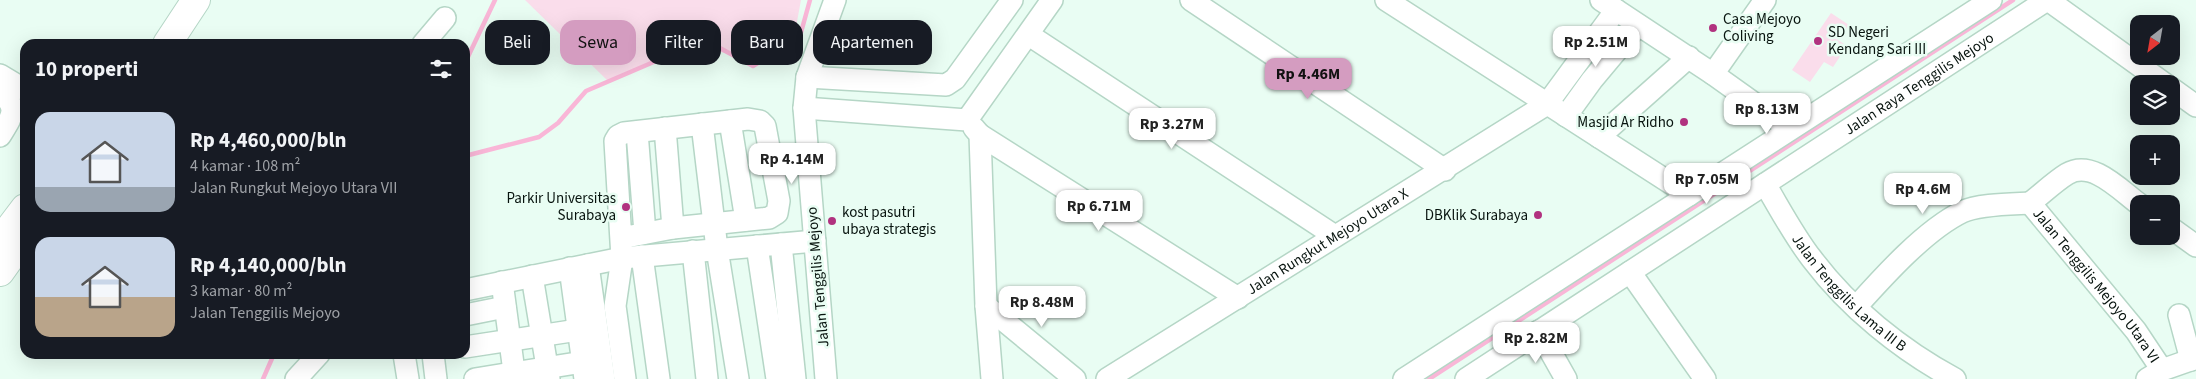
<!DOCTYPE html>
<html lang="id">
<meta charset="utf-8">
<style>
body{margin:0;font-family:"Source Sans 3",sans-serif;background:#20242c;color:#f1f3f6;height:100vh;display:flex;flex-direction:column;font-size:19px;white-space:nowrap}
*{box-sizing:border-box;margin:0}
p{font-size:16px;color:#9ea1a6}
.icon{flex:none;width:28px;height:28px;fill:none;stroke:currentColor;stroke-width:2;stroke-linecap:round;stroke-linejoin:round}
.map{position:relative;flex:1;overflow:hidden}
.drawer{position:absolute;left:20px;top:39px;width:450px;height:320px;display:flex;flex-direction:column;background:#171b24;border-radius:15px;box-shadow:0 5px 20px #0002}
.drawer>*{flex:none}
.hud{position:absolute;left:485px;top:20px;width:475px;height:45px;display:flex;gap:10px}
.needle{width:32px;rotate:211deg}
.fabs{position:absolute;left:2130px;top:15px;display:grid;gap:10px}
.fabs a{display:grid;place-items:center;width:50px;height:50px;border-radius:10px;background:#171b24;box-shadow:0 5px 20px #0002;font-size:25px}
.price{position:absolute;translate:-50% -42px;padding:0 11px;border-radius:10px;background:#fff;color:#222;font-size:16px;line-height:32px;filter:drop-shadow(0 1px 2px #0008)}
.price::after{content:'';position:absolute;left:50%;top:30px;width:15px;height:11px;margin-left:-8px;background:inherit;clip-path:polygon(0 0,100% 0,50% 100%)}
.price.active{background:#d49cc0;color:#111}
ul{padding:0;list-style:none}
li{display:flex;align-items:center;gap:15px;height:125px;padding:0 15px}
li span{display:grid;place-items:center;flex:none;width:140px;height:100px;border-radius:15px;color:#555}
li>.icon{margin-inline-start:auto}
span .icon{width:60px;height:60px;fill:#fffc;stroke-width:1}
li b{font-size:21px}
h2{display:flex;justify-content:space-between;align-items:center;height:60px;padding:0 15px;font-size:21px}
.tag{padding:0 18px;border-radius:15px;background:#171b24;box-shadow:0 5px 20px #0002;font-size:18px;line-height:45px}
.tag.active{background:#d49cc0;color:#111}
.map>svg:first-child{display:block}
</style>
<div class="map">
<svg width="2196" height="379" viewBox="0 0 2196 379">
<rect width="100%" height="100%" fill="#e9fdf3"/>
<path fill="#faddeb" d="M525,0H801L796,27L752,61L693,44L608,81Z
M1831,13L1849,25L1838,40L1847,46L1833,67L1824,62L1810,82L1792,70Z"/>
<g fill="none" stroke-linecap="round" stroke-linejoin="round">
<path stroke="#f9b6d7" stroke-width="4.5" d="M465,63L495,0
M465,156L539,137L558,123L586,91L705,40L753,66L800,36L810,0
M263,379L274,354
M1429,379L2013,0"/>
<defs>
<g id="minor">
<path d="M1191,0L1445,170"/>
<path d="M1386,0L1689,195"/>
<path d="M1601,0L1713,74L1790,129"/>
<path d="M2048,0L2165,84"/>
<path d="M1029,35L1335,236"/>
<path d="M423,44L445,18"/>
<path d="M1713,74L1765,0"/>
<path d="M0,75L25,90"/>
<path d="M807,77L946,85L955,79L1012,0"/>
<path d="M2171,88L2196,106"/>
<path d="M0,93C21,108 10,119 0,136"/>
<path d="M804,108L967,120L1052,0"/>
<path d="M1566,116L1592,80L1638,25"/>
<path d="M730,121L746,220"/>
<path d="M702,124L717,249L738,379"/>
<path d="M665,128L673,228"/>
<path d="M974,128L980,135L986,306L992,379"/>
<path d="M637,132L645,233"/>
<path d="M980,135L1238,298"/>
<path d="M1599,137L1689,57"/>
<path id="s1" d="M1765,184C1780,209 1794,236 1812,259C1849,308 1901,350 1955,379"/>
<path id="s2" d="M2030,203L2136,331L2162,370"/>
<path d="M2030,203C2042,194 2054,182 2067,174C2092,159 2120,190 2139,204"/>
<path d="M2171,228L2196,246"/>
<path d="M621,238L673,228L769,218L777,213L779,201L765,126L760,121L748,119L624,133L618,136L615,141L622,258L615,306L625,379"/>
<path d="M781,244L795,379"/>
<path d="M757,246L777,379"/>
<path d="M693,251L707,379"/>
<path d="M642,256L659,379"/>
<path d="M588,265L604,379"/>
<path d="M570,268L585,379"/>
<path d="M1630,272L1705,379"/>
<path d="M532,276L549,379"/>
<path d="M502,282L515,379"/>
<path d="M465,290L622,258L815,241"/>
<path d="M986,306L1075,379"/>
<path d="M1856,307C1883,277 1925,230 1962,212C1978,204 2012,204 2030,203"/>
<path d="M465,315L505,307"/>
<path d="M2179,315L2191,360"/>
<path d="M1539,331L1566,379"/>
<path d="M465,347L578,330"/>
<path d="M404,354L408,379"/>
<path d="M433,354L436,379"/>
<path d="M296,379L319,354"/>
<path d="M475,379L583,362"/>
<path d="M826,379L804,108L807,77L835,0"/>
<path id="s3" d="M1107,379L1547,104L1616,10"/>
<path d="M1404,379L1991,0"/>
<path id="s4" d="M1466,379L2047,0"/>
<path d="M2147,379L2162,370L2196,358"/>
</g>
<path id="major" d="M167,44L196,0
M0,241L25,208
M0,272L25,237"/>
</defs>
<use href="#minor" stroke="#b5d6c6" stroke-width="24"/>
<use href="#major" stroke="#b5d6c6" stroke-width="30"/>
<use href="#minor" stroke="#fff" stroke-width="21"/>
<use href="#major" stroke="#fff" stroke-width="28"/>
</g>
<g fill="#b1327f" stroke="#e9fdf3" stroke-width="2">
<circle cx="1713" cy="28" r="5"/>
<circle cx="1818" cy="41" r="5"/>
<circle cx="1684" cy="122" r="5"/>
<circle cx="626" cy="207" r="5"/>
<circle cx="1538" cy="215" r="5"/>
<circle cx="832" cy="221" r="5"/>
</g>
<g text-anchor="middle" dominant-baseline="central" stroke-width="5" stroke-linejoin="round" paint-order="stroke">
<g font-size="15" fill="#07130e" stroke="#e9fdf3" text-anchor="start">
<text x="1723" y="19">Casa Mejoyo<tspan x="1723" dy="17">Coliving</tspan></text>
<text x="1828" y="32">SD Negeri<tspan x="1828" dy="17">Kendang Sari III</tspan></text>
<text x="1674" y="122" text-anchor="end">Masjid Ar Ridho</text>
<text x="616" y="198" text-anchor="end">Parkir Universitas<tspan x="616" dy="17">Surabaya</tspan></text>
<text x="842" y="212">kost pasutri<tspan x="842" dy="17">ubaya strategis</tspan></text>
<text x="1528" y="215" text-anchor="end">DBKlik Surabaya</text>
</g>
<g font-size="15" fill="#07130e" stroke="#e9fdf3">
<text stroke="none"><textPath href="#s4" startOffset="541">Jalan Raya Tenggilis Mejoyo</textPath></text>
<text stroke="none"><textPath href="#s3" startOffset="260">Jalan Rungkut Mejoyo Utara X</textPath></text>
<text transform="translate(818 277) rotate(-95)">Jalan Tenggilis Mejoyo</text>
<text stroke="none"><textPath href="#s2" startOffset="106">Jalan Tenggilis Mejoyo Utara VI</textPath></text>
<text stroke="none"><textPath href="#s1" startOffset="139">Jalan Tenggilis Lama III B</textPath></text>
</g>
</g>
</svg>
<div class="fabs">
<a><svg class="needle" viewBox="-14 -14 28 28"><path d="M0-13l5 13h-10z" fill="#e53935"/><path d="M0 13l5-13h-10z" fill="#9ea1a6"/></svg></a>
<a><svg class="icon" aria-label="layers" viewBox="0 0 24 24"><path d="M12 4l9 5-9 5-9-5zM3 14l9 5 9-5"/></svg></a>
<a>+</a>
<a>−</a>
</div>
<b class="price" style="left:1596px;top:68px">Rp 2.51M</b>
<b class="price active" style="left:1308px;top:100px">Rp 4.46M</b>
<b class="price" style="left:1767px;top:135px">Rp 8.13M</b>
<b class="price" style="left:1172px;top:150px">Rp 3.27M</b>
<b class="price" style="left:792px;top:185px">Rp 4.14M</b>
<b class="price" style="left:1707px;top:205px">Rp 7.05M</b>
<b class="price" style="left:1923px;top:215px">Rp 4.6M</b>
<b class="price" style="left:1099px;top:232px">Rp 6.71M</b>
<b class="price" style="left:1042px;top:328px">Rp 8.48M</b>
<b class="price" style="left:1536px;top:364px">Rp 2.82M</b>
<div class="hud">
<a class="tag">Beli</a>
<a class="tag active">Sewa</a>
<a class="tag">Filter</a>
<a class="tag">Baru</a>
<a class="tag">Apartemen</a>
</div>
<section class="drawer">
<h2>10 properti<svg class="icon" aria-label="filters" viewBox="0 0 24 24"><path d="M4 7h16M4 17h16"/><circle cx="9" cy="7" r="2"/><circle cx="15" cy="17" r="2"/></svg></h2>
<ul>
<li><span style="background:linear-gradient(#c9d6e8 75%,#9aa5b1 0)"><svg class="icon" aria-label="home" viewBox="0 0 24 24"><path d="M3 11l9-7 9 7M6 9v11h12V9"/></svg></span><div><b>Rp 4,460,000/bln</b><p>4 kamar · 108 m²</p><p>Jalan Rungkut Mejoyo Utara VII</p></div></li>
<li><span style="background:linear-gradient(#c9d6e8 60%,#b9a48a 0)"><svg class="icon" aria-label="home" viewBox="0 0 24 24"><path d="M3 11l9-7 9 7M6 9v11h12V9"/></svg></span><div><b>Rp 4,140,000/bln</b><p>3 kamar · 80 m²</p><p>Jalan Tenggilis Mejoyo</p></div></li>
</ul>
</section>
</div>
